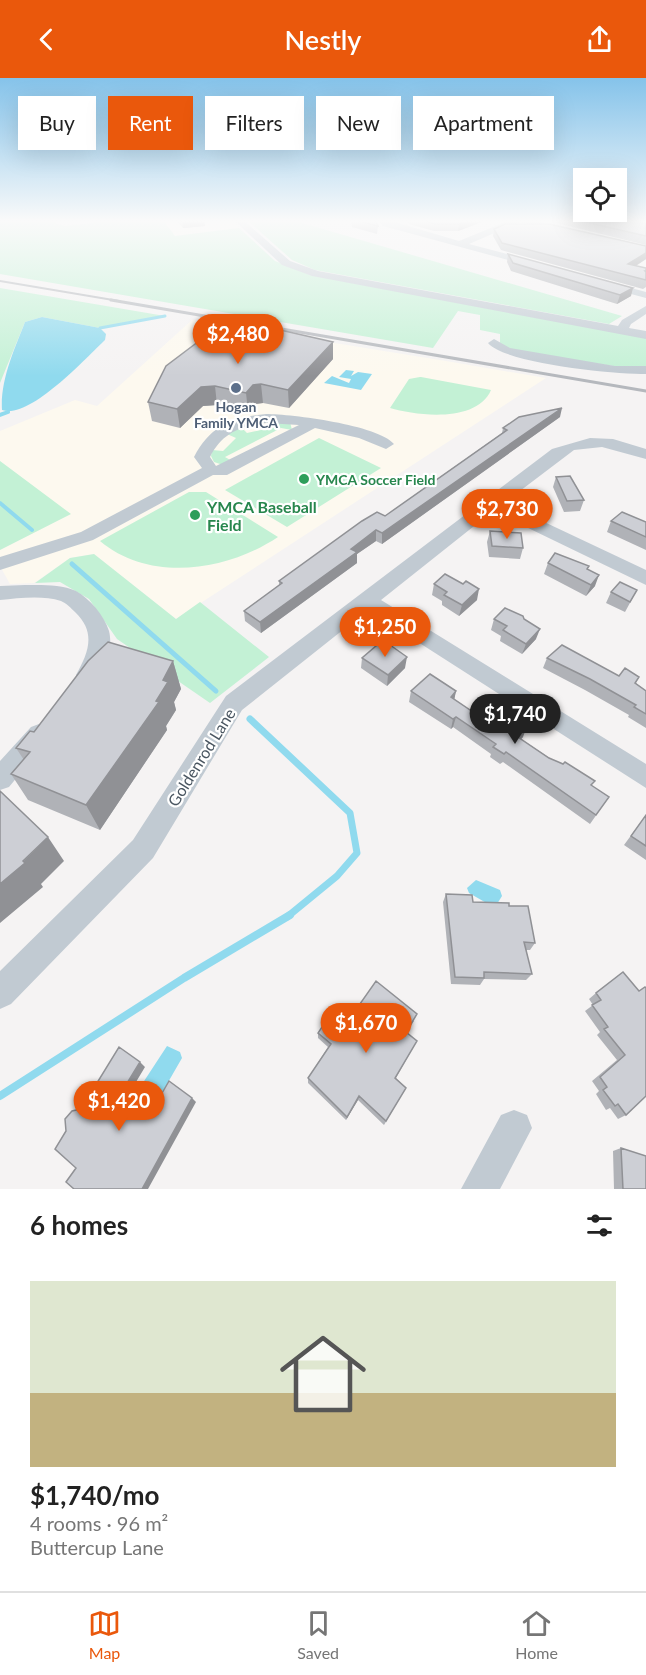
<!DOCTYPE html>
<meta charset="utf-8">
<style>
body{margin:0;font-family:Lato,sans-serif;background:#f2f2f2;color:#222;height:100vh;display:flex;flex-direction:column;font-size:22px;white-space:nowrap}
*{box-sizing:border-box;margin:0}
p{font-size:20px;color:#767676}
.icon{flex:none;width:33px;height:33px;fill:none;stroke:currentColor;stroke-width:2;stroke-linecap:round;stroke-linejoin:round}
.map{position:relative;height:1111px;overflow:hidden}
.panel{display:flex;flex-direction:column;background:#fff;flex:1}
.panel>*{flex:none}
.hud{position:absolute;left:18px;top:18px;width:610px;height:54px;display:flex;gap:12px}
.tools{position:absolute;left:573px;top:90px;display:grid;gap:12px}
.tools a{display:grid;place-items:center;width:54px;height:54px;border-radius:0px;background:#fff;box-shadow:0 6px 24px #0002;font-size:30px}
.price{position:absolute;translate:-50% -51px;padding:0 14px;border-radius:21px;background:#ea580c;color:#fff;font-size:20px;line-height:39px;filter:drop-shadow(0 2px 3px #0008)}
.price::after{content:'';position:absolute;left:50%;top:36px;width:18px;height:14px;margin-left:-9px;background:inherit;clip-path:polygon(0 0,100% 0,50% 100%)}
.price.active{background:#222;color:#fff}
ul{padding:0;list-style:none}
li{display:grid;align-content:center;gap:12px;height:318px;padding:0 30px}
li span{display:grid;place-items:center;height:186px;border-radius:0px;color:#555}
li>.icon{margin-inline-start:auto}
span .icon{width:108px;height:108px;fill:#fffc;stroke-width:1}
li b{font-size:26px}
h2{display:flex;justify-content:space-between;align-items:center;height:72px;padding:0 30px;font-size:26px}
.chip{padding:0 21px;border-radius:0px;background:#fff;box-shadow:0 6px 24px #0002;font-size:21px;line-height:54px}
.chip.active{background:#ea580c;color:#fff}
header{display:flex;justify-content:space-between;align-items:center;height:78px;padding:0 30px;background:#ea580c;color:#fff;font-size:27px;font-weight:600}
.dock{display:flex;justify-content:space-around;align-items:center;height:84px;border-top:2px solid #e0e0e0;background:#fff;font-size:16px;color:#767676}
.dock a{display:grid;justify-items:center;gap:3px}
.dock .active{color:#ea580c}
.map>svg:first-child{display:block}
</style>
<header><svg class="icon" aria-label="back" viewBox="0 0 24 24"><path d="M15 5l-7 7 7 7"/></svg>Nestly<svg class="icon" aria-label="share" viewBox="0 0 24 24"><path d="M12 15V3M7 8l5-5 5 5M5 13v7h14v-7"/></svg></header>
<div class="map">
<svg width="646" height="1111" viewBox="0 0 646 1111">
<rect width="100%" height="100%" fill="#f5f3f3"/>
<path fill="#fdf9ef" d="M163,142H231L239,150L174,158Z
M192,242L446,283L546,300L176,541L94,476L70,480L34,505L10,506L0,488V472L70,436L0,383V353L75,322L97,328Z"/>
<path fill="#c3f1d5" d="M0,142H45L65,148L117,142H163L175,158L239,150L275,183L310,197L646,260V288L626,290L510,272L500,265V256L480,252V237L458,233L433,270L0,196Z
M247,142H292L622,238L609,246L315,192L292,182Z
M0,210L165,238L100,250L42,239L25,244L0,305Z
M420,299H421L491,312C477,345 417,338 390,330L409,301Z
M277,344H290L292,352L281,350L225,379L232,383L223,387L214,384L211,378L212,372L223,373L236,360L227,356L241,349L247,355L275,349Z
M319,360L381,390L287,449L225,412Z
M0,383L71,436L0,472Z
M189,414H206L278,459C227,493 150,505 100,463Z
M94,476L176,541L200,524L269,579L210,625L117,561L89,521L60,504L35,505L70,480Z"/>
<path fill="#90daee" d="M42,239L100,250L106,256L105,262C85,281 29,342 2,332C0,302 15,270 25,244Z
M346,292L354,293L351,298L358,294L372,296L361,312L324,305L332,298L349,305L351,301L339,299Z
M476,802L500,812L502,818L497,826L490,827L469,815L467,810Z
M167,968L180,974L182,980L163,1013L170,1019L157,1043L131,1023Z"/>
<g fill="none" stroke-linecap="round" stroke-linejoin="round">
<path stroke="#90daee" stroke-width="3" d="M100,250L165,238"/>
<path stroke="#90daee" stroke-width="4" d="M0,337L8,334
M0,425L32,452"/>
<path stroke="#90daee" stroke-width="5" d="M72,486L216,613"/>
<path stroke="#90daee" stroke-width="7" d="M250,641L350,735L357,775L337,798L287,839"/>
<path stroke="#90daee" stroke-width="8" d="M0,1018L184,900L290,837"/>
<path fill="#c1cad2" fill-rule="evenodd" d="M234,142H243L290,183L318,193L618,248L622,242L646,228V236L631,246L629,250L646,253V261L312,198L282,187Z
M379,142H388L459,163L510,142H533L569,153L565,156L520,144L469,166L538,184V188L534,189L383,148Z
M605,203L646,214V220L601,208L600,206Z
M494,261L510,270L615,288H646V296C616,296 506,286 488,265Z
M266,336C292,336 378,347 394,366L386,371L359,360L315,350L227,397H213L93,462L0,492V479L81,454L202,390L194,379C211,347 231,340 266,336ZM266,345L299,347L216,388L210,379C222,355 240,348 266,345Z
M590,360L613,361L646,371V381L602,369L574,372L504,425L646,492V507L493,433L381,522L646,686V710L368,532L242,632L153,780L11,926L0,931V893L133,762L226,618L552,371Z
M25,507C41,507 61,506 76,513C90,521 104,537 109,553C114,572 104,611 79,603L76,597C88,575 97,555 75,534C71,530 66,525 61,523C43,517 19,520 0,522V508Z
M39,646L47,649L51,656L47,663L9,709L0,712V683L31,649Z
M514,1032L527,1037L532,1050L500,1111H461L501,1037Z"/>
<path stroke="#b5b8bd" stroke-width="2" d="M0,203L119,223"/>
<path stroke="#b5b8bd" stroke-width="3" d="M111,222L646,313"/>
</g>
<path fill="#b0b2b7" d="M176,142H204L205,148L183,150Z
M351,142H375L378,148L377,156L352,149Z
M408,142H487L458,153H434L409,146Z
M554,142H646V167L557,145Z
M494,151L646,168V181L636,188L646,190V209L643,211L501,172L493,158Z
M508,176L631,218L617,226L511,193L507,184Z
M253,262L333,264V281L289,330L263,325L255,326L248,333L217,327L203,328L180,350L152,343L148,324Z
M560,339L382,466L376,463L357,476V485L261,555L245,543L244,533L279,507V503L385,438L502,355L503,350Z
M556,399L584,422L580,433L564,434L553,409Z
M611,443L646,444V472L607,454Z
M490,453L523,470L520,481L489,479L487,464Z
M548,485L588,491L595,508L586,518L544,496Z
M434,506L477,522L459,538L442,527V523L432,517Z
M637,512L625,534L606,525L611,514Z
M494,541H524L536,561L522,576L500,563L501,558L491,552Z
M362,580L405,590L387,608L361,590Z
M547,580L619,598L639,599L636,605L646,613V650L628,639L629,637L585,612L543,590Z
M173,583L181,611L174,624L176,632L166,648L167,652L100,752L28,722L11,696L24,682L16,670L34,654Z
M411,613H456L454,621L482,640L523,659L521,661L609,719L590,746L503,684L500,686L490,679L491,676L453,649L451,651L409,624Z
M646,737V782L624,767Z
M446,816L473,824L509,828L535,865L530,872H526L532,896L526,902L484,901L480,907L451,906L443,824Z
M623,894L626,1037L618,1041L610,1030L606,1032L596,1016L599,1013L592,1003L617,982L597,957L600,954L585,933L593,927L589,921L596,915Z
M348,943H414L407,954L414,968L396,1000L406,1010L384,1047L358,1022L346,1042L308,1005V1000L328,969L318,960V955Z
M621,1070L646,1111H614L613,1073Z"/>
<path fill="#909195" d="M198,142H204L205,148L183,150L182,144Z
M469,142H487L458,153L459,146Z
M646,175V181L626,194L628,186Z
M633,210L631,218L617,226L620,217Z
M333,264V281L289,330L288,312Z
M261,306L263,325L255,326L248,333L246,315L253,307Z
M215,308L217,327L203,328L180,350L177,331L201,309Z
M562,330L560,339L382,466V455Z
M376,452V463L357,476V485L261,555L260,544L351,471Z
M599,497L595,508L586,518L591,507Z
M479,511L477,522L459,538L462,527Z
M540,551L536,561L522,576L526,566Z
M407,579L405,590L387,608L388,597Z
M173,583L181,611L174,624L176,632L166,648L167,652L100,752L86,727L156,623L163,602Z
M456,613L454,623L451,619Z
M456,639L453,649L451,651L453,641Z
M527,648L523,659L514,669L518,659Z
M48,759L64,783L41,806L43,809L0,845V806Z
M140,984L145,989L127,1019L121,1015Z
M359,1018L358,1022L346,1042L347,1039Z
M192,1020L196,1024L148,1111H142Z"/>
<path fill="#cdcfd5" stroke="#909195" stroke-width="1.5" d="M181,142H198L182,144Z
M356,142H375L378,148Z
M422,142H469L459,146H435Z
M577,142H646V158Z
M505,146H549L646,168V175L628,186L646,190V193H645L646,194V202L502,165L494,151Z
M508,176L633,210L620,217L513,185Z
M267,249L333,264L288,312L261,306L253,307L246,315L215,308L201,309L177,331L148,324L166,288L211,254L253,262Z
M562,330L382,455L376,452L351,471L357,474L260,544L244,533L282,505L279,503L362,443L377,434L385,438L507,352L503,350L519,339Z
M570,398L584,422L567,423L556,399Z
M622,434L646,444V459L611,443Z
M490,453L521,455L523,470L492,468Z
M555,475L589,488L587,491L599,497L591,507L548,485Z
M445,496L463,506L466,503L479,511L462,527L444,517L447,514L434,506Z
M620,504L637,512L630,524L611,514Z
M505,530L523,538L524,541L540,551L526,566L503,552L507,548L494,541Z
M383,562L407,579L388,597L362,580Z
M108,564L173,583L163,602L168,604L156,623L159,624L86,727L11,696L30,674L16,670L30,653L34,654L88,583Z
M562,567L619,598L625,590L639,599L635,605L646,613V636L634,629L636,627L590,601L547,580Z
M430,596L456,613L451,619L482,640L485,636L495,642L498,639L513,649L520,642L527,648L518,659L549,680L563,686L565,684L595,703L591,707L609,719L596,737L506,674L504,676L493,669L496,666L456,639L453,641L411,613Z
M0,713L48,759L23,783L25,785L0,806Z
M646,737V768L631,758Z
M446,816L472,817L473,824L509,825V828H528L535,865L524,864L532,896L484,894V900L455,899Z
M623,894L639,913L645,909L646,910V1018L626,1037L618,1026L615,1028L603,1012L607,1009L600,999L625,977L604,951L608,949L592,927L601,922L596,915Z
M376,903L417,936L406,954L417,963L395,1000L406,1010L386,1043L359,1018L347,1039L308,1000L331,966L318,955L334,931L348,943Z
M119,969L140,984L121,1015L150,1036L169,1003L192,1020L142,1111H74L66,1104L76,1090L55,1071L66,1053L65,1041L72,1033L81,1031Z
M621,1070L646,1078V1111H623Z"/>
<linearGradient id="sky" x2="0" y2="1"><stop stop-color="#85c3ea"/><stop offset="0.48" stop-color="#fafafa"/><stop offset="1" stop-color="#fafafa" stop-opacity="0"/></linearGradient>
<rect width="646" height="298" fill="url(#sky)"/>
<circle fill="#5c6f8a" stroke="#fff" stroke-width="2" cx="236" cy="310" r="6"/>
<g fill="#2e9e5b" stroke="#fff" stroke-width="2">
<circle cx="304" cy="401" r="6"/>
<circle cx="195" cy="437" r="6"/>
</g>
<g text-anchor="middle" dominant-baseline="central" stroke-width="4.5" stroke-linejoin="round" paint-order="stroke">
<g font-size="14" font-weight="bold" fill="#4e5e75" stroke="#fff">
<text x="236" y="328">Hogan<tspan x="236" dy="16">Family YMCA</tspan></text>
</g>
<g font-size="14" font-weight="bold" fill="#27864d" stroke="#fff" text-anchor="start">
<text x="316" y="401">YMCA Soccer Field</text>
</g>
<g font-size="16" font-weight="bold" fill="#27864d" stroke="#fff" text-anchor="start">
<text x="207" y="428">YMCA Baseball<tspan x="207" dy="18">Field</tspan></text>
</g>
<g font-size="16" fill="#4a5661" stroke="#fff">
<text transform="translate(201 679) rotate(-58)">Goldenrod Lane</text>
</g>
</g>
</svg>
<div class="tools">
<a><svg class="icon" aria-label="locate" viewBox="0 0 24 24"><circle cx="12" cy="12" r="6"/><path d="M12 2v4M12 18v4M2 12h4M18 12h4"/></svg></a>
</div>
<b class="price" style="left:238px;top:287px">$2,480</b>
<b class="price" style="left:507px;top:462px">$2,730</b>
<b class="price" style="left:385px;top:580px">$1,250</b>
<b class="price active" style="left:515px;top:667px">$1,740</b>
<b class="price" style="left:366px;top:976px">$1,670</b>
<b class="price" style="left:119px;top:1054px">$1,420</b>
<div class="hud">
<a class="chip">Buy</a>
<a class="chip active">Rent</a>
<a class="chip">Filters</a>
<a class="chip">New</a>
<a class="chip">Apartment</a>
</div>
</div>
<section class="panel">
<h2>6 homes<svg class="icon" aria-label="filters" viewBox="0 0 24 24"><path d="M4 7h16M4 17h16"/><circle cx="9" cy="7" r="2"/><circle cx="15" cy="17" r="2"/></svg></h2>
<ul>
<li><span style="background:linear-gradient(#dfe7d0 60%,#c2b280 0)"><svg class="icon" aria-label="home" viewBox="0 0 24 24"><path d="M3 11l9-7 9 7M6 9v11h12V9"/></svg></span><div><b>$1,740/mo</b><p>4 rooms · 96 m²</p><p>Buttercup Lane</p></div></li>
</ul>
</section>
<nav class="dock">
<a class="active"><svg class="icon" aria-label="map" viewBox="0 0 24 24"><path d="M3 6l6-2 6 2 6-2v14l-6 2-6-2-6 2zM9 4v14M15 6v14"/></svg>Map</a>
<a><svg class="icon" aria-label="saved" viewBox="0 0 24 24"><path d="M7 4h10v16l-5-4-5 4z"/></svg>Saved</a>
<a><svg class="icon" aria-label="home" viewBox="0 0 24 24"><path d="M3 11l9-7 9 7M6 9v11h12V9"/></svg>Home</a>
</nav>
